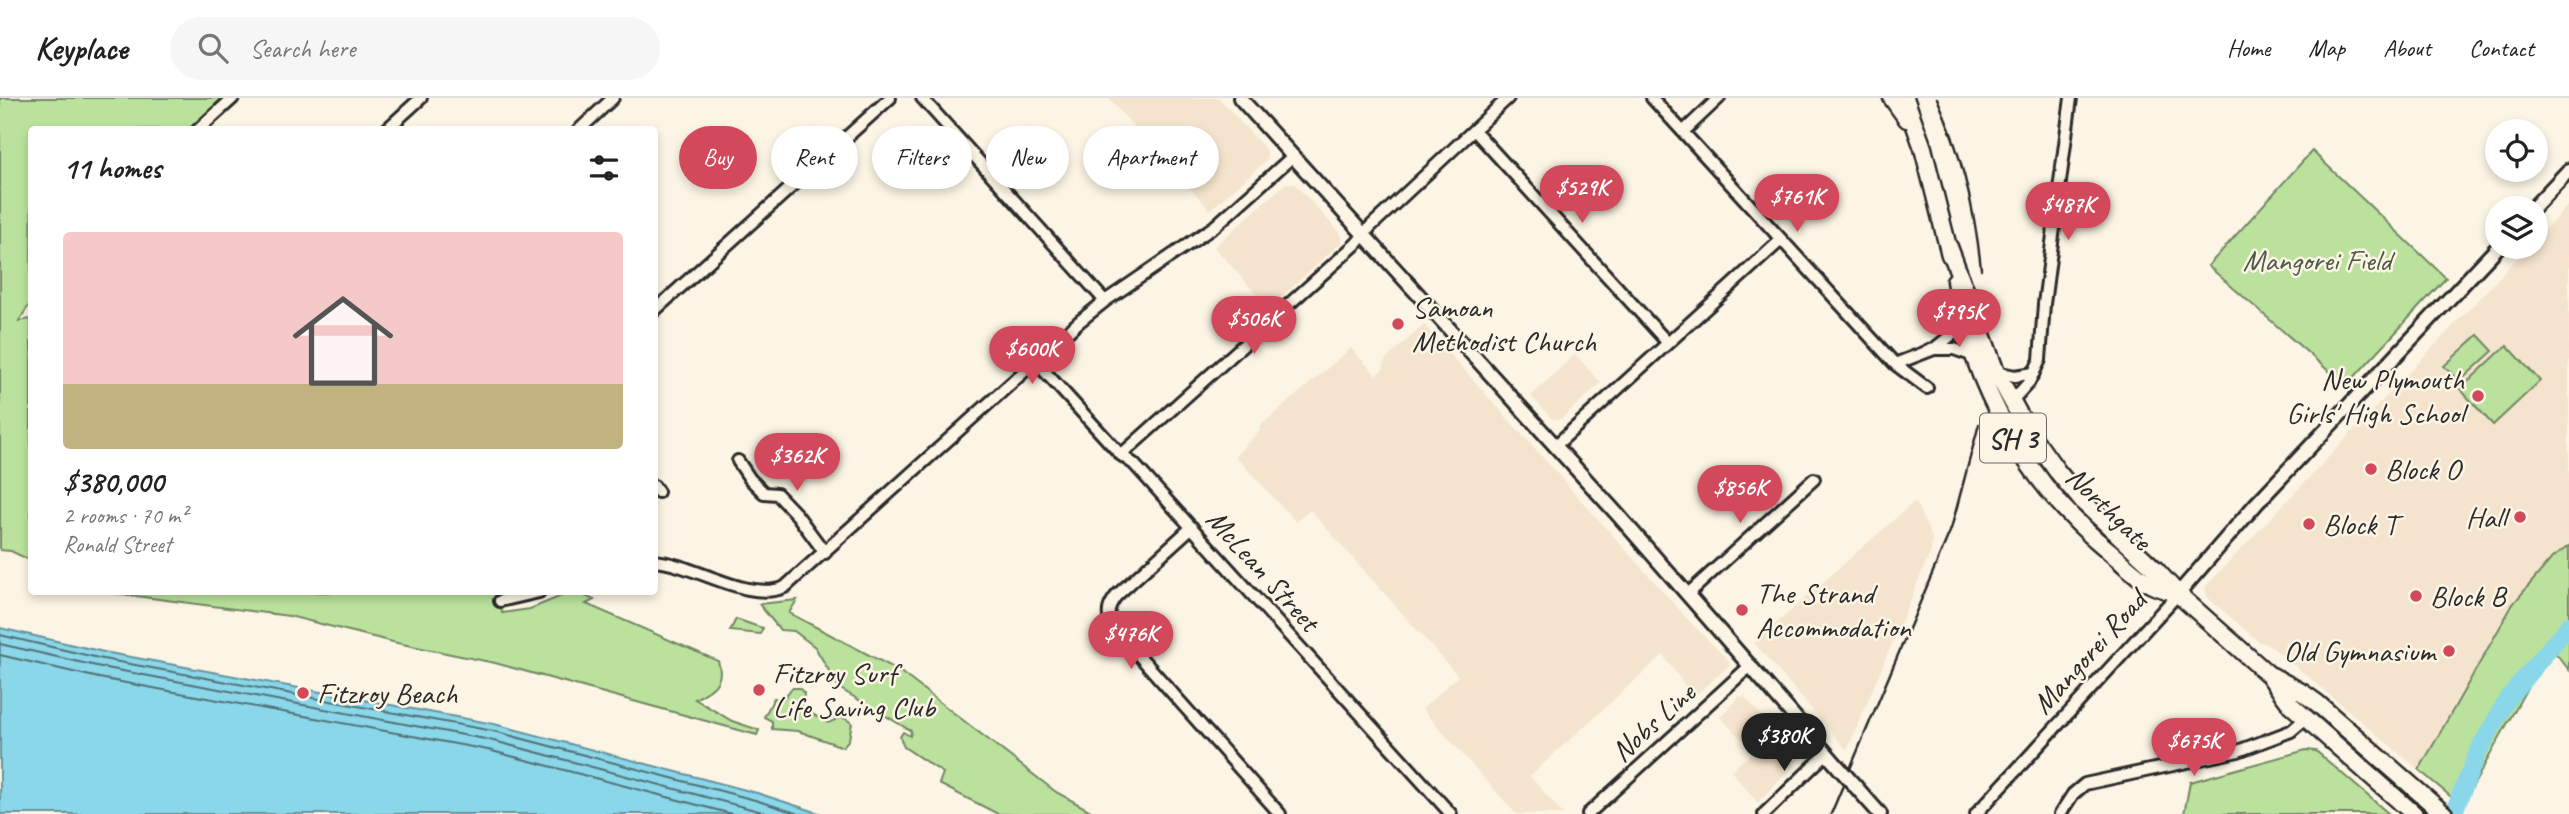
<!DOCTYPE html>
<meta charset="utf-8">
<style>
body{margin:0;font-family:Caveat,sans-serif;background:#f6f6f6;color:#222;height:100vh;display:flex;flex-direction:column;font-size:26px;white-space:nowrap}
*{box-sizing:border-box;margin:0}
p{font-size:23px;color:#767676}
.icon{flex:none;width:38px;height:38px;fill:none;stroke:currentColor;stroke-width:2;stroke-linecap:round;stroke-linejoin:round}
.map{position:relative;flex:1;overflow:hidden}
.drawer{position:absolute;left:28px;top:28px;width:630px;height:469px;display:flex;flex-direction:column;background:#fff;border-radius:7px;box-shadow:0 4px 10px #0003}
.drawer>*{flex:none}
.hud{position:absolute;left:679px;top:28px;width:665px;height:63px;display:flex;gap:14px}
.buttons{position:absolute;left:2485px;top:21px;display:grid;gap:14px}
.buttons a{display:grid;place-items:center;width:63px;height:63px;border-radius:50%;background:#fff;box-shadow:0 4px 10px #0003;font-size:35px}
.price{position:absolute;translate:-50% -60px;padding:0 16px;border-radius:24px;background:#d1495b;color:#fff;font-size:23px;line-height:46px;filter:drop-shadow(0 2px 4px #0008)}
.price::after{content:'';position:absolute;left:50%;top:42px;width:21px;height:16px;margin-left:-10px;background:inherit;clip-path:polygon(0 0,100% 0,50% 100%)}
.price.on{background:#222;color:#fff}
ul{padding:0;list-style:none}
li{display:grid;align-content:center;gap:14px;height:371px;padding:0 35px}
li+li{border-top:2px solid #e0e0e0}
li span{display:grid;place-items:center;height:217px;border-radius:7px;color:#555}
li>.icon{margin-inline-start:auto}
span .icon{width:126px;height:126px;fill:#fffc;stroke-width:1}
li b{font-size:30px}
h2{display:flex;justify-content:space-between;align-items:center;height:84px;padding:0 35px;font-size:30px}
.tag{padding:0 24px;border-radius:32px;background:#fff;box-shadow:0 4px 10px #0003;font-size:24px;line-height:63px}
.tag.on{background:#d1495b;color:#fff}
header{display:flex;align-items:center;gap:42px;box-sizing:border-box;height:98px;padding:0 35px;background:#fff;border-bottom:2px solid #e0e0e0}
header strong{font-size:33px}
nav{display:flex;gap:38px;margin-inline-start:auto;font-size:24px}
.search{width:490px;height:63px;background:#f6f6f6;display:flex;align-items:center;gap:18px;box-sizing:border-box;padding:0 24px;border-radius:38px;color:#767676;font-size:26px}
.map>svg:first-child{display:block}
</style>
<header>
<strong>Keyplace</strong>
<div class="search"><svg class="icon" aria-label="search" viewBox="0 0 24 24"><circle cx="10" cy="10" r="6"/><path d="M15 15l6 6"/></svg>Search here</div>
<nav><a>Home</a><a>Map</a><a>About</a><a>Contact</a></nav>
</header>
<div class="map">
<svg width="2569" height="716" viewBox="0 0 2569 716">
<rect width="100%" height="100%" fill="#fcf5e5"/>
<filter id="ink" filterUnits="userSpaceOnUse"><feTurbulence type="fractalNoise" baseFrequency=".0143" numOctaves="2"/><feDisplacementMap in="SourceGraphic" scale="14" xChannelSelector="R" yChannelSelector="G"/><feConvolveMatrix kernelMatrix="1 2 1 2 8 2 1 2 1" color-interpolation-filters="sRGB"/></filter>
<g filter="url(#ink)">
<path fill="#f5e4cd" d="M1108,0H1219L1267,53V62L1210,112Z
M1286,85H1294L1341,136L1342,144L1269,210L1214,149Z
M2569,106V448L2552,460L2513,506L2419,672L2271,548L2258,543L2207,499L2205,489L2528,149H2536V141Z
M1424,227L1694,528L1729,563V568L1693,599L1663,557L1530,678L1563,716H1516L1422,611L1458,578L1310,412L1296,424L1235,358L1260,332L1259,329L1351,250L1376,277L1383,271L1385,262Z
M1575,256L1601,285L1561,321H1552L1531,298Z
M1915,403L1932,440L1931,453L1847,652L1754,545Z
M1739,598L1745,599L1799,661L1758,705L1731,673L1753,653L1720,619Z"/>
<path fill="#bae29d" stroke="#728664" stroke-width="2" d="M0,0H223L189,31L32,32L31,204L19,223L31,221V463L11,453L0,452Z
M2312,53L2446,180L2346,288L2208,168Z
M2478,237L2493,253L2459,284L2444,268Z
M2507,247L2540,283L2493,327L2460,291Z
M2569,448V572L2550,548L2462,708L2419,672L2513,506L2552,460Z
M105,494H518L499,498L502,515L530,511L564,497V494H577L594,502L586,506L718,563C725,585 712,592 695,601L732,623L759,632L757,637L495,565L397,545L289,518Z
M797,502L789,515L898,572L1056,694L1096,716H998L939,686L943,675L904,649L900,639L903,634L910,638L911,633L839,590L815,549L794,533L780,532L759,506Z
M736,521L759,529L763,530L760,536L730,533Z
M792,590H799L804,595L802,610L828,625L842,619L852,625L849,641L843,649L798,633L772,631V623L764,619L774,600L782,602Z
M2306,652L2316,653L2389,716H2184L2190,684Z"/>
<path fill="#8ad7e9" stroke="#64929d" stroke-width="2" d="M0,530L104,554L494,626L757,695L822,716H0Z"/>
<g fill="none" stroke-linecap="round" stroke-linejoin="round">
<path stroke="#517077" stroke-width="2" d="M0,537L103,561L493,633L755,702L799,716
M0,546L101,569L490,642L770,716
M0,557L99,580L488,652L732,716"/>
<path stroke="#8ad7e9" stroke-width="18" d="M2453,716L2478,654L2508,600L2569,527"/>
<defs>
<path id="minor" d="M922,0L1105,203
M1652,0L1895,266L1927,290
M198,32L233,0
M386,32L421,0
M579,32L613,0
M1474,32L1667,244
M1683,34L1719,0
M654,213L890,0
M1934,251H1954L1974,258
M1036,264L1121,357L1134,366L1451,716
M1895,266L1934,251L1964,227
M1996,274L2015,278L2034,275
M2011,304L2029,284L2040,262L2044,206L2071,0
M1555,348L1781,142
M1121,357L1356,146L1371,128L1508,0
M738,363L750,381L764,395L777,396L797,417L825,455
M654,388L658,394
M1192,429L1117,497C1109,507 1107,513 1110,525L1280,716
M654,463C695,466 748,505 785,489L1080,223L1105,203L1215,128L1293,58
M1688,496L1814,381
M500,503L539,494
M1588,716L1751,567
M1764,716L1826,656
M1976,716L2178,496
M2060,716L2073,696L2085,686L2238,653L2291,633L2306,620"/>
<path id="major" d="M1240,0L1618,417L1840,671
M2533,110L2569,72
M2178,496L2256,406L2498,149
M1856,689L1880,716"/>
<path id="highway" d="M1892,0L1907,21
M1905,0L1923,50L1950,157
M1949,149L1996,274L2027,331L2057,373L2082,403L2155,471L2178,496L2269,577L2291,607L2414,716
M1955,183C1972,287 2027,386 2108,452C2121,463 2135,478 2150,486C2157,490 2167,492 2175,495
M2272,578L2303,595L2317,605L2444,716"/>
</defs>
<use href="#minor" stroke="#2b2b2b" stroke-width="16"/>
<use href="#major" stroke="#2b2b2b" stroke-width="18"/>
<use href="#highway" stroke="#2b2b2b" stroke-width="21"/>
<use href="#minor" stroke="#fcf5e5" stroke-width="10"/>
<use href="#major" stroke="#fcf5e5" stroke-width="12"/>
<use href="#highway" stroke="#fcf5e5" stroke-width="16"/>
<path stroke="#2b2b2b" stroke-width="2.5" d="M1937,0C1961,54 1975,111 1981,171
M1831,716L1951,431L1979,326"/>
<defs>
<path id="major-bridge" d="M1840,671L1856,689"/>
</defs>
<use href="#major-bridge" stroke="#2b2b2b" stroke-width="18" stroke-linecap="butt"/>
<use href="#major-bridge" stroke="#fcf5e5" stroke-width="12"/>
</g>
</g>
<g fill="#d1495b" stroke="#fcf5e5" stroke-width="2.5">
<circle cx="1398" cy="226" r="7"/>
<circle cx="2478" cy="298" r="7"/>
<circle cx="2371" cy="371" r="7"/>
<circle cx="2520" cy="419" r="7"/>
<circle cx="2309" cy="426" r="7"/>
<circle cx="2416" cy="498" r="7"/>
<circle cx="1742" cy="512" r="7"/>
<circle cx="2449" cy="553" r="7"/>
<circle cx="759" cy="592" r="7"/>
<circle cx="303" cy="595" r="7"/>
</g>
<g text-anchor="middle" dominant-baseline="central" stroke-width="5" stroke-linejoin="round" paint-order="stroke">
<rect fill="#fcf5e5" stroke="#6a6863" stroke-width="2" x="1980" y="315.5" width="66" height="49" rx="5"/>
<g font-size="28" font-weight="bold" fill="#2b2b2b">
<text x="2013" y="340">SH 3</text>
</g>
<g font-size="30" fill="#4f5948" stroke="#fcf5e5">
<text x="2317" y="162">Mangorei Field</text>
</g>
<g font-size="30" fill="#2b2b2b" stroke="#fcf5e5" text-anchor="start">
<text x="1412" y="209">Samoan<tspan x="1412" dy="34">Methodist Church</tspan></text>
<text x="2464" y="281" text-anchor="end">New Plymouth<tspan x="2464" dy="34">Girls' High School</tspan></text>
<text x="2385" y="371">Block O</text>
<text x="2506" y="419" text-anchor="end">Hall</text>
<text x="2323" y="426">Block T</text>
<text x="1756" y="495">The Strand<tspan x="1756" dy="34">Accommodation</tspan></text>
<text x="2430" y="498">Block B</text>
<text x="2435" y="553" text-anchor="end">Old Gymnasium</text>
<text x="773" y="575">Fitzroy Surf<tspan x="773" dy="34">Life Saving Club</tspan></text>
<text x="317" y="595">Fitzroy Beach</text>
</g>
<g font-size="30" fill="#2b2b2b" stroke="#fcf5e5">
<text transform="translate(2109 410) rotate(44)">Northgate</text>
<text transform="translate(1263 472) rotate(48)">McLean Street</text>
<text transform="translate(2089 554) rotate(-48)">Mangorei Road</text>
<text transform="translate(1653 624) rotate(-42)">Nobs Line</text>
</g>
</g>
</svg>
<div class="buttons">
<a><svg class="icon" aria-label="locate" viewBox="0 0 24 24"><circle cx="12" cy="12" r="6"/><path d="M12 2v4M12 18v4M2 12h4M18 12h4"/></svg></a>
<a><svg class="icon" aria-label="layers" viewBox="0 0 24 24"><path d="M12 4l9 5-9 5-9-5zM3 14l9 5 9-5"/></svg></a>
</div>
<b class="price" style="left:1582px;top:127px">$529K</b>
<b class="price" style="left:1797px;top:136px">$761K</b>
<b class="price" style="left:2068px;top:144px">$487K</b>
<b class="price" style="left:1959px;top:251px">$795K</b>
<b class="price" style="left:1254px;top:258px">$506K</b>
<b class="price" style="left:1032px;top:288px">$600K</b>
<b class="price" style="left:797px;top:395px">$362K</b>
<b class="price" style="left:1740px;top:427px">$856K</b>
<b class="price" style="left:1131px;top:573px">$476K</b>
<b class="price on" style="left:1784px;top:675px">$380K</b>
<b class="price" style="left:2194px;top:680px">$675K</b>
<div class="hud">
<a class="tag on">Buy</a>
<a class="tag">Rent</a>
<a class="tag">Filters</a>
<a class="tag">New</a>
<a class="tag">Apartment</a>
</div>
<section class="drawer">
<h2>11 homes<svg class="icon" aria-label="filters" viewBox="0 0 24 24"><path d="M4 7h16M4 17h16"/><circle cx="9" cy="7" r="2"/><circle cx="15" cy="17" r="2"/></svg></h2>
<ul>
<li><span style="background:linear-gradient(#f6c9c9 70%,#c2b280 0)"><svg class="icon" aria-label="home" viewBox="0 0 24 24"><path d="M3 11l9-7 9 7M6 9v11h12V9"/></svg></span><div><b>$380,000</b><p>2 rooms · 70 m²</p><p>Ronald Street</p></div></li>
</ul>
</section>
</div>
